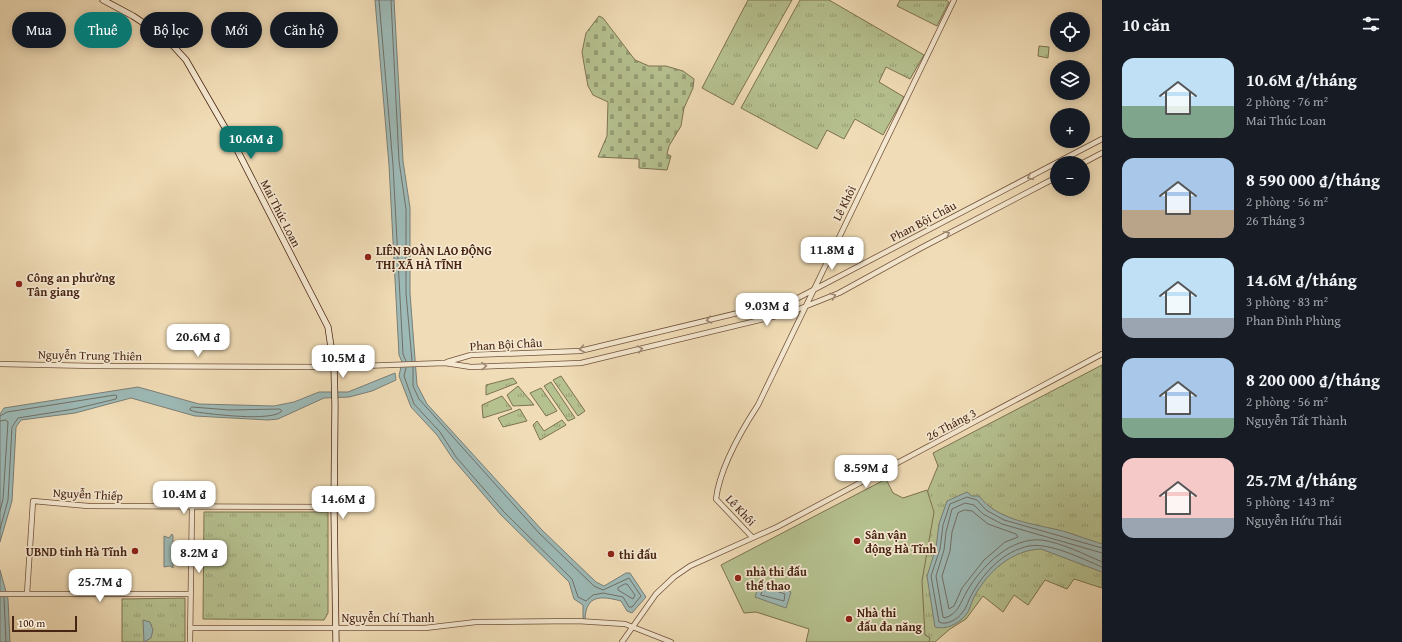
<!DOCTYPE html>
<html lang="vi">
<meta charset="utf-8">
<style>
body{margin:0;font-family:"Gentium Book Plus",serif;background:#242831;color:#f1f3f6;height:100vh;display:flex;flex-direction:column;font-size:15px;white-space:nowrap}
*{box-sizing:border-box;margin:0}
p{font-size:13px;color:#9ea1a6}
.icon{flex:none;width:22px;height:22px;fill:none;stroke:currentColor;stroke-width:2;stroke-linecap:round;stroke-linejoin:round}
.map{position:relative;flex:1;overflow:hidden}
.drawer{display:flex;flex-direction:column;background:#171b24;width:300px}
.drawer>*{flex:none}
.hud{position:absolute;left:12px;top:12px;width:380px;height:36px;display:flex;gap:8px}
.tools{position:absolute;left:1050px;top:12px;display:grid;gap:8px}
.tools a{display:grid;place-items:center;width:40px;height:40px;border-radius:50%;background:#171b24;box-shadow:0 2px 10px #0003;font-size:20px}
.scale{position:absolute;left:12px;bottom:10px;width:65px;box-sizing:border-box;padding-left:4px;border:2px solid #472414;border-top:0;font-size:11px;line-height:14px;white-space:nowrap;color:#472414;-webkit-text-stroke:3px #f5e8d0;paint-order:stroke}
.price{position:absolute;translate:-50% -34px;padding:0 9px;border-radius:8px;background:#fff;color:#222;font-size:13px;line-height:26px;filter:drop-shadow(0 1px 2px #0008)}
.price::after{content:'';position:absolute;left:50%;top:24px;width:12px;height:9px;margin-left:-6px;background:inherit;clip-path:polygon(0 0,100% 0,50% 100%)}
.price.active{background:#0f766e;color:#fff}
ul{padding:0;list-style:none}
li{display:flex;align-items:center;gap:12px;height:100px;padding:0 20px}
li span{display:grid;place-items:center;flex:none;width:112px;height:80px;border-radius:12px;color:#555}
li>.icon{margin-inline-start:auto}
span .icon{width:48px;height:48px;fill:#fffc;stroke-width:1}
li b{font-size:17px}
h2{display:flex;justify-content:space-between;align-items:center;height:48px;padding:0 20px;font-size:17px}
.tag{padding:0 14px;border-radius:18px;background:#171b24;box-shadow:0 2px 10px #0003;font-size:14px;line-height:36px}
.tag.active{background:#0f766e;color:#fff}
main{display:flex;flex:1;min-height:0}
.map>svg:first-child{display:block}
</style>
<main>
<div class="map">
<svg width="1102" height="642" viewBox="0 0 1102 642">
<defs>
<pattern id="grass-tufts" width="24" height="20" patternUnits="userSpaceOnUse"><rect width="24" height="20" fill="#b6c190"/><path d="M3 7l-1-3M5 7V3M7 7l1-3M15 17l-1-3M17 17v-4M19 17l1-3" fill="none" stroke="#969d74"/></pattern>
<pattern id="cemetery-stones" width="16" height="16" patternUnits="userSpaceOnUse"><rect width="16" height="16" fill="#b6c190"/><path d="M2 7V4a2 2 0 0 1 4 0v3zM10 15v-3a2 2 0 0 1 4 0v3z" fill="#969d74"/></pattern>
</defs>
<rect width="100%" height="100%" fill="#f0dcb6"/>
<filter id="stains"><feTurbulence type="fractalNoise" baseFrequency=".005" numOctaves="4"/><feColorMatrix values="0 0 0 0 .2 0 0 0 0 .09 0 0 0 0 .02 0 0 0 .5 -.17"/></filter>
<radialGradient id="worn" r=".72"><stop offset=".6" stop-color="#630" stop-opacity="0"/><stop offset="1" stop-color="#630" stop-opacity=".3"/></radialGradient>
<path fill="url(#grass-tufts)" stroke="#7e7252" d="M748,0H792L733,105L702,88Z
M800,0H829L924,55L910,79L886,67L879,82L904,97L883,135L855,119L844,139L827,130L817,149L741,108Z
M900,0H946L949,2L937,26L897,6Z
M1039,46L1049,47L1048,58L1038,56Z
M1102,365V588L1074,579L1067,589L1045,580L1028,605L1014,595L1003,612L983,596L966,619L950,629L935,642H922L919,560L928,490L938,466L933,453Z
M561,376L585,411L578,416L553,380Z
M513,378L517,383L486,395V385Z
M551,382L575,418L568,421L544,386Z
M518,386L534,405L513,406L507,395Z
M541,388L557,411L546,416L530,393Z
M502,396L512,409L483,418L482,405Z
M520,409L527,421L503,427L498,418Z
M562,420L566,425L540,440L533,425L537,421L544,431Z
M204,512H328V613L324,620L203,619Z
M185,598V642H122V599Z"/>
<path fill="url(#cemetery-stones)" stroke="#7e7252" d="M599,16L603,18L635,60L649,66H666L683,71L694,79L693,88L684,108L681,126L669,146L667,154L671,156L667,170L639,168V159L598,157L607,136L608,102L593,95L588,86L584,64L582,52L586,33Z"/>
<path fill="#b6c190" stroke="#7e7252" d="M886,479L893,493L903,498L927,490L934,512L922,581L925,635L930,638L929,642H806L809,629L756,612L744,613L721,565Z"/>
<path fill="#9dbab7" stroke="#7b7e76" d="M375,0H394L403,161L410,208V293L417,385L427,404L542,530L596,582L604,586L626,573H630L646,597L632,613L627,611L621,601C602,596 586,594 585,619H583V605L574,599L569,582L501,515L453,459L437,435L411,407L399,376L402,362L399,355L389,165Z
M395,373L396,380L372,391L349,397L324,398L278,419L268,420L195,416L131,398L75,413L21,420L16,427L12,501L0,542V414L4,408L138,387L199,404L274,406L294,402L319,392H348Z
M967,492L972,496H979C998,521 1035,524 1063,531C1076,535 1089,540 1102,544V572L1041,549C1012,550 988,571 974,597C971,603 970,611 965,616C958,624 946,630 935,627L927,576L936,548L939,524L947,501Z
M172,534L173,536V568L170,566L164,567V536L169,538Z
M0,570L8,599L10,642H0Z
M760,581L791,592L786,608L755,597Z
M143,620L150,622L153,630L151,638L144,642Z"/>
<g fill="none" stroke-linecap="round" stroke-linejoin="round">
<path stroke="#726f66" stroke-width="1" d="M379,0L393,165L403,354L406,361
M391,0L399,161L406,209V293L412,361
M406,368L404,376L414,404L440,432L456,457L504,512L572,579L578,597L586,601L593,595L603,593L623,597L629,607H632L641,596L629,578L603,590L594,586L539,533L419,399L413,386V367
M192,407L230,410L280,409L282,411C272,422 211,414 196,412L190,410Z
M0,416L7,412L115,395L117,396L116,399L74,409L18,418L12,427L8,500L0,529
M0,421L6,420L8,422L3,499L0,511
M965,510L972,511L988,524L1016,534L1018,537L1005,542L984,560L962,588L954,606L949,609L942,576L950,551L952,532L958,513Z
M1102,548L1004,520L986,510L977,500L967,497L950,504L943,525L940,549L931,576L939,622C946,626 958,619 962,613C967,608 968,600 972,594C984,572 1004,551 1029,546C1049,542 1083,559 1102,567
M1102,553L1002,524L983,514L974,505L965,503L952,509L946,532L944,550L936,576L943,617L945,618C959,613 960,603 967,591C982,566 1010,537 1042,540C1062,543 1084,554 1102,562
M625,584H627L635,595L633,599L618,590V588Z
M764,587L785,594L784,601L761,595Z
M4,597L6,642"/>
<defs>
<path id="tertiary" d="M1083,163L1102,153
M447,362L471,355L580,351L796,299L1102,139
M0,364L95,366L334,367L445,363L471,367L581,363L789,313L839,293L921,248L1057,177
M752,537L716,499C720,467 741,431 758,405L954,0
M0,594H190
M27,594L33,501L88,506L334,507
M190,628H425L476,622L577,621L625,624L671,642
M190,642L192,507
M622,642L656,594L674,577L690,566L777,527L1102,354"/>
<path id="secondary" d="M103,0L133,16L166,38L186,60L231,138L328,327L334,367L335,405L334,507L336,642"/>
</defs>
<use href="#tertiary" stroke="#71523c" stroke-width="6"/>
<use href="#secondary" stroke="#472414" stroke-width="7"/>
<use href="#tertiary" stroke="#f5e8d0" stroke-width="4.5"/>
<use href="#secondary" stroke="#f5e8d0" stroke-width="5.5"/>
</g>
<defs><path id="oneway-chevron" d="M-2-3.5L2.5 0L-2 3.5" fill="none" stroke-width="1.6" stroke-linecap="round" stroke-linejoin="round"/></defs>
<g stroke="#9e8672">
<use href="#oneway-chevron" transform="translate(1030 177) rotate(152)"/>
<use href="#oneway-chevron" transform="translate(947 234) rotate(-28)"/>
<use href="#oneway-chevron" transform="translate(833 296) rotate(-21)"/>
<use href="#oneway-chevron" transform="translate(709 320) rotate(167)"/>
<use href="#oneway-chevron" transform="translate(582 349) rotate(170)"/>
<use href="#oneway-chevron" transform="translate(640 349) rotate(-13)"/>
<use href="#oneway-chevron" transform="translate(484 366) rotate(-2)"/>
</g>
<g fill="#8f2418" stroke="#f5e8d0" stroke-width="1.5">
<circle cx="368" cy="257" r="4"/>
<circle cx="19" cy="284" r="4"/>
<circle cx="857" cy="541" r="4"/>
<circle cx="135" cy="551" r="4"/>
<circle cx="611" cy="554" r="4"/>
<circle cx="738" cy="578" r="4"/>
<circle cx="849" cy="619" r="4"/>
</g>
<g text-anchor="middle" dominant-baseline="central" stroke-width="3.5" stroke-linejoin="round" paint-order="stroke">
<g font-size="12" fill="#472414" stroke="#f5e8d0">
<text transform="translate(844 203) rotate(-64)">Lê Khôi</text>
<text transform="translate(281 213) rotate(63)">Mai Thúc Loan</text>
<text transform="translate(923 221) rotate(-28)">Phan Bội Châu</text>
<text transform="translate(506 344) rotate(-3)">Phan Bội Châu</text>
<text transform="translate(90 355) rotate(1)">Nguyễn Trung Thiên</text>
<text transform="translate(951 424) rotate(-28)">26 Tháng 3</text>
<text transform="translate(88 494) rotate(3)">Nguyễn Thiếp</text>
<text transform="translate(741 510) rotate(47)">Lê Khôi</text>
<text x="388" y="617">Nguyễn Chí Thanh</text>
</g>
<g font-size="12" font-weight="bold" fill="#472414" stroke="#f5e8d0" text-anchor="start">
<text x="376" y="250">LIÊN ĐOÀN LAO ĐỘNG<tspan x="376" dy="14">THỊ XÃ HÀ TĨNH</tspan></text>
<text x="27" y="277">Công an phường<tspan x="27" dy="14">Tân giang</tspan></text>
<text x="865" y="534">Sân vận<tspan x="865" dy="14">động Hà Tĩnh</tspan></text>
<text x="127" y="551" text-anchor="end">UBND tỉnh Hà Tĩnh</text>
<text x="619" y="554">thi đấu</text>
<text x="746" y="571">nhà thi đấu<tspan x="746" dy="14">thể thao</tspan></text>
<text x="857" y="612">Nhà thi<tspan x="857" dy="14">đấu đa năng</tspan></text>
</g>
</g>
<rect width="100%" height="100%" filter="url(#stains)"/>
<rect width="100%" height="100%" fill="url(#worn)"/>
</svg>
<div class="tools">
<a><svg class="icon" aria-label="locate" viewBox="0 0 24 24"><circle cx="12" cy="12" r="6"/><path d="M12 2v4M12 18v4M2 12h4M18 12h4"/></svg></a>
<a><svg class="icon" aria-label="layers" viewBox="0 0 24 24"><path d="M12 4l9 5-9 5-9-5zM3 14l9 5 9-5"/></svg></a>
<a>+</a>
<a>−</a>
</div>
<div class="scale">100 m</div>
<b class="price active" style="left:251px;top:160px">10.6M ₫</b>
<b class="price" style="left:832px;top:271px">11.8M ₫</b>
<b class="price" style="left:767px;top:327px">9.03M ₫</b>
<b class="price" style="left:198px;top:358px">20.6M ₫</b>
<b class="price" style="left:343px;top:379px">10.5M ₫</b>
<b class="price" style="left:866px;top:489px">8.59M ₫</b>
<b class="price" style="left:184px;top:515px">10.4M ₫</b>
<b class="price" style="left:343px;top:520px">14.6M ₫</b>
<b class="price" style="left:199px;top:574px">8.2M ₫</b>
<b class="price" style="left:100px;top:603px">25.7M ₫</b>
<div class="hud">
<a class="tag">Mua</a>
<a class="tag active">Thuê</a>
<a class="tag">Bộ lọc</a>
<a class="tag">Mới</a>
<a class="tag">Căn hộ</a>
</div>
</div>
<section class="drawer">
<h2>10 căn<svg class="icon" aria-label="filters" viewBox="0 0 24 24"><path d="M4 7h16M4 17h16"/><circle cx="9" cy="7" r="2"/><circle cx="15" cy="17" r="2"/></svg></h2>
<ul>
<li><span style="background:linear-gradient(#bfe0f5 60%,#7fa58c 0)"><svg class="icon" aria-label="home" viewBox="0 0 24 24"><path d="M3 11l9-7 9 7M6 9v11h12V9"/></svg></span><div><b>10.6M ₫/tháng</b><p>2 phòng · 76 m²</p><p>Mai Thúc Loan</p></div></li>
<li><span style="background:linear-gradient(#a9c7e8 65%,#b9a48a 0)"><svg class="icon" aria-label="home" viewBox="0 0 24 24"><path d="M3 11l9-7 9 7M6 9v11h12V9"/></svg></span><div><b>8 590 000 ₫/tháng</b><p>2 phòng · 56 m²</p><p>26 Tháng 3</p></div></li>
<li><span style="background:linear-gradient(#bfe0f5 75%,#9aa5b1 0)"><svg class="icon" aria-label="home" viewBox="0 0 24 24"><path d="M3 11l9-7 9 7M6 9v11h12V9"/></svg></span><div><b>14.6M ₫/tháng</b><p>3 phòng · 83 m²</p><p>Phan Đình Phùng</p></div></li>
<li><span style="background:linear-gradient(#a9c7e8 75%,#7fa58c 0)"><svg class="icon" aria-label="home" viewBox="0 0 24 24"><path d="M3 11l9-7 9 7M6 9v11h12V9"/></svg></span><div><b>8 200 000 ₫/tháng</b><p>2 phòng · 56 m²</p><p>Nguyễn Tất Thành</p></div></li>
<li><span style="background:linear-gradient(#f6c9c9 75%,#9aa5b1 0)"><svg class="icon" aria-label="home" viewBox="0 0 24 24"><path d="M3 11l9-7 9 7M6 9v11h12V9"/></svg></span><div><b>25.7M ₫/tháng</b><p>5 phòng · 143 m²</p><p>Nguyễn Hứu Thái</p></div></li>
</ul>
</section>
</main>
